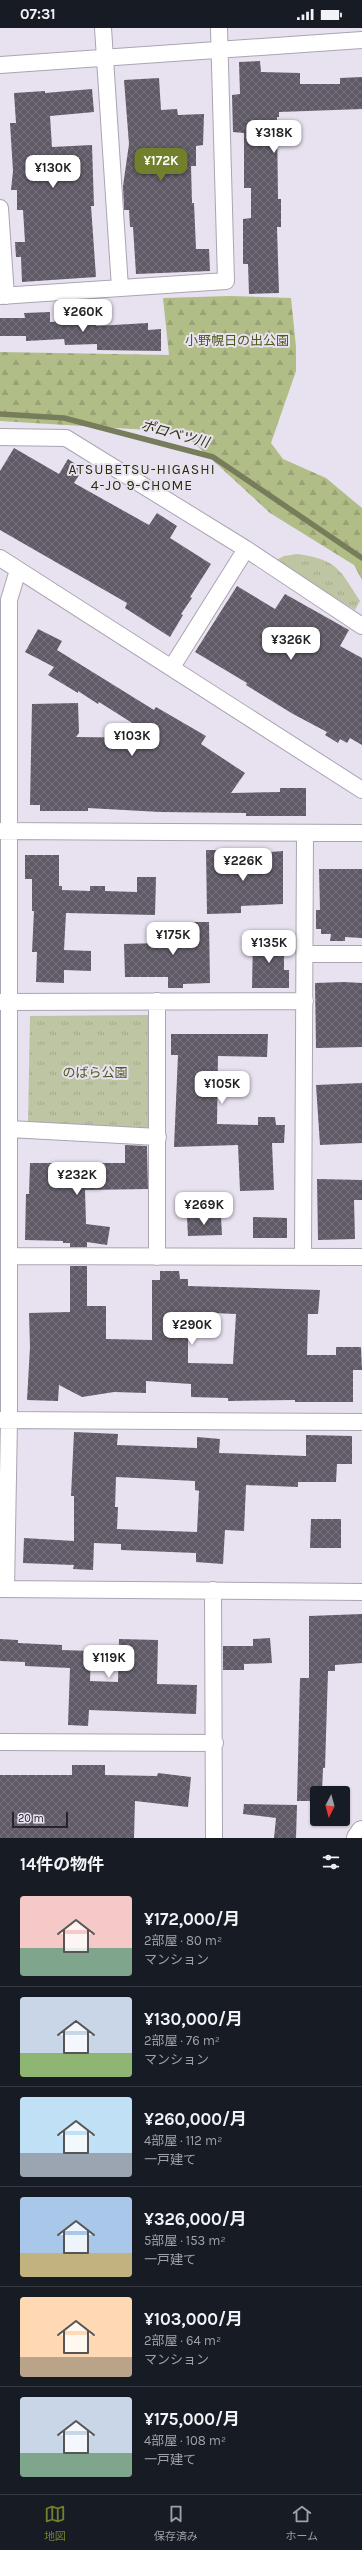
<!DOCTYPE html>
<html lang="ja">
<meta charset="utf-8">
<style>
body{margin:0;font-family:Karla,"Noto Sans JP",sans-serif;background:#242831;color:#f1f3f6;height:100vh;display:flex;flex-direction:column;font-size:15px;white-space:nowrap}
*{box-sizing:border-box;margin:0}
p{font-size:13px;color:#9ea1a6}
.icon{flex:none;width:22px;height:22px;fill:none;stroke:currentColor;stroke-width:2;stroke-linecap:round;stroke-linejoin:round}
.map{position:relative;height:1810px;overflow:hidden}
.side{display:flex;flex-direction:column;background:#171b24;flex:1}
.side>*{flex:none}
.needle{width:26px;rotate:186deg}
.buttons{position:absolute;left:310px;top:1758px;display:grid;gap:8px}
.buttons a{display:grid;place-items:center;width:40px;height:40px;border-radius:4px;background:#171b24;box-shadow:0 1px 3px #0004;font-size:20px}
.scale{position:absolute;left:12px;bottom:10px;width:56px;box-sizing:border-box;padding-left:4px;border:2px solid #262329;border-top:0;font-size:11px;line-height:14px;white-space:nowrap;color:#262329;-webkit-text-stroke:3px #e8e1f0;paint-order:stroke}
.price{position:absolute;translate:-50% -34px;padding:0 9px;border-radius:8px;background:#fff;color:#222;font-size:13px;line-height:26px;filter:drop-shadow(0 1px 2px #0008)}
.price::after{content:'';position:absolute;left:50%;top:24px;width:12px;height:9px;margin-left:-6px;background:inherit;clip-path:polygon(0 0,100% 0,50% 100%)}
.price.current{background:#727f2c;color:#fff}
ul{padding:0;list-style:none}
li{display:flex;align-items:center;gap:12px;height:100px;padding:0 20px}
li+li{border-top:1px solid #363941}
li span{display:grid;place-items:center;flex:none;width:112px;height:80px;border-radius:4px;color:#555}
li>.icon{margin-inline-start:auto}
span .icon{width:48px;height:48px;fill:#fffc;stroke-width:1}
li b{font-size:17px}
h2{display:flex;justify-content:space-between;align-items:center;height:48px;padding:0 20px;font-size:17px}
.status{display:flex;justify-content:space-between;align-items:center;height:28px;padding:0 20px;background:#171b24;direction:ltr}
.status svg{height:11px;fill:currentColor}
.tab-bar{display:flex;justify-content:space-around;align-items:center;height:56px;border-top:1px solid #363941;background:#171b24;font-size:11px;color:#9ea1a6}
.tab-bar a{display:grid;justify-items:center;gap:2px}
.tab-bar .current{color:#727f2c}
.map>svg:first-child{display:block}
</style>
<div class="status"><b>07:31</b><svg viewBox="0 0 49 12"><path d="M0 12V9h3v3zM5 12V6h3v6zM10 12V3h3v9zM15 12V0h3v12zM26 1h20v11H26zM47 4h2v5h-2z"/></svg></div>
<div class="map">
<svg width="362" height="1810" viewBox="0 0 362 1810">
<defs>
<pattern id="grass-tufts" width="24" height="20" patternUnits="userSpaceOnUse"><rect width="24" height="20" fill="#bdc5a3"/><path d="M3 7l-1-3M5 7V3M7 7l1-3M15 17l-1-3M17 17v-4M19 17l1-3" fill="none" stroke="#a2a98c"/></pattern>
<pattern id="forest-firs" width="22" height="20" patternUnits="userSpaceOnUse"><rect width="22" height="20" fill="#b1bd86"/><path d="M5 1l3.5 6h-7zM16 11l3.5 6h-7z" fill="#98a274"/></pattern>
<pattern id="building-cross-hatch" width="8" height="8" patternUnits="userSpaceOnUse"><rect width="8" height="8" fill="#605a67"/><path d="M0 0l8 8M0 8l8-8" fill="none" stroke="#78737d"/></pattern>
</defs>
<rect width="100%" height="100%" fill="#e8e1f0"/>
<path fill="url(#grass-tufts)" d="M298,526C338,532 340,542 360,573L355,582L274,533L284,528Z
M151,987L152,1102L28,1098L30,988Z"/>
<path fill="url(#forest-firs)" d="M230,268L291,270L296,319V343L271,415L283,431L326,450L362,480V552L354,537L270,485L182,404L0,393V324L169,327L163,270Z"/>
<g fill="none" stroke-linecap="round" stroke-linejoin="round">
<path stroke="#777d5a" stroke-width="5.5" d="M0,386L64,390L213,429L362,530"/>
</g>
<path fill="url(#building-cross-hatch)" fill-rule="evenodd" d="M260,33L261,44L300,45V56H340V50L362,49V81L279,84V89H277L278,171H281V199H277L279,265L249,266L248,236H243V191L251,190V160H244V105L233,104L232,67L240,66L239,34Z
M159,50L161,82L177,81L178,87L204,86L203,117L196,118V138H191L192,175H194L196,221H209L210,243L136,246L133,199H130L129,182H124L123,158L129,116L124,52Z
M92,61L94,84L50,88L52,119L92,117L94,178H91L96,249L22,254L21,229H16L15,214H25L23,182H17V162H11L13,143L10,95H16L14,65L45,63V65Z
M50,284V294L95,292L96,298L148,295V302L161,301V323L97,322V316L65,317L64,311L26,313V308H0V290H25L24,285Z
M14,420L59,446L68,431L83,441L74,455L149,497L157,485L177,498L170,510L211,536L190,569L192,570L181,586L183,587L170,609L125,580L127,575L0,502V443Z
M237,558L275,581L285,566L349,602L340,618L362,630V717L350,710L347,715L340,711L338,715L325,707L327,704L293,686L246,657L247,655L195,624Z
M38,601L62,613L57,622L154,682L156,679L206,708L201,716L245,745L231,765L280,764V760H306V788H246V785L160,784L88,780V783H40V777H30L32,676L78,675L79,705L76,709L156,710L99,674L98,676L78,663V665L48,647L54,639L25,624Z
M206,822H224V832L259,830V825L283,823V876L241,878V885L207,886Z
M25,827H59V858H62V862L90,863V858H105V863L137,864V849H156L155,887L66,885L64,922L91,923V943L64,942V955L36,954L37,924H32L34,883H32V851H25Z
M319,841H362V910L345,909V913H330L331,906H321V901H316V882H320Z
M186,894H209L210,955L183,956V960H168V949H125L124,916L160,915V898H186Z
M253,910H284V942H289V960H252Z
M344,954L362,955V1019L316,1020L315,955Z
M171,1006H268L267,1029L218,1028L217,1096L258,1097V1089H275L276,1097H285L284,1115H272L274,1162L240,1163L238,1117L174,1119L178,1027H171Z
M362,1055V1115L320,1117L316,1057Z
M125,1117L147,1118L148,1161L85,1162L86,1196L110,1199L107,1217L87,1214V1219H70V1215H63V1213L25,1212L26,1166H29L30,1135H125Z
M317,1151L362,1152V1172H354L355,1211L318,1212Z
M187,1189H221L222,1207L188,1208Z
M253,1189L287,1190V1210H253Z
M70,1238H87V1278H106V1311L152,1312V1252H160V1243H179L180,1251H188V1258L320,1262L318,1286H308L307,1327H336V1319H361L362,1342H353V1374H295V1372L228,1373V1370L191,1369V1356L146,1353V1365L114,1364L82,1369L59,1357L58,1373L27,1372L30,1319L29,1285L70,1284ZM188,1284L236,1286L233,1336L188,1335Z
M74,1404L118,1406L117,1417L197,1420V1409L220,1411L219,1425L306,1428V1407L352,1408V1436H337L336,1454H298V1459L246,1457L244,1503L225,1502L223,1536L196,1534V1525L121,1522V1516L94,1515L93,1542L73,1541L74,1537L23,1535L24,1510L74,1513V1468H71ZM116,1449L195,1453V1462L199,1463L197,1504L117,1501L118,1479H115Z
M311,1491H341V1520H310Z
M362,1586V1635L335,1637V1643H328L325,1740H323L322,1765H317V1773H297L300,1650H309V1588Z
M270,1610L272,1635L244,1636V1642H223V1618H253V1611Z
M0,1611L18,1612V1615L62,1617V1622L91,1623L90,1653L118,1654L119,1611L158,1612L157,1656L197,1657L196,1686L89,1682L88,1698L68,1697L70,1640L25,1638V1634L0,1633Z
M72,1737H105V1747L157,1748L158,1745L191,1749L188,1779L135,1773L134,1810H0V1747H72Z
M244,1776L297,1777L296,1810H274L276,1790L243,1786Z"/>
<g fill="none" stroke-linecap="round" stroke-linejoin="round">
<defs>
<path id="street" d="M103,0L120,260
M0,37L362,12
M0,180L6,268
M0,268L226,253L219,0
M0,409L66,410L246,521L362,598
M0,530L362,762
M172,639L246,521
M0,803L362,805
M306,926H362
M157,973V1229
M0,974L305,973
M9,1101L158,1109
M9,1228L362,1229
M303,1228L305,805
M0,1392L362,1394
M0,1561L362,1564
M6,1561L9,1392V572L18,542
M213,1562L214,1810
M0,1714L215,1715"/>
<path id="highway" d="M358,1810L362,1804"/>
</defs>
<use href="#street" stroke="#aba4b2" stroke-width="18"/>
<use href="#highway" stroke="#aba4b2" stroke-width="24"/>
<use href="#street" stroke="#fff" stroke-width="16"/>
<use href="#highway" stroke="#fff" stroke-width="22"/>
</g>
<g text-anchor="middle" dominant-baseline="central" stroke-width="4" stroke-linejoin="round" paint-order="stroke">
<g font-size="13" fill="#4e581b" stroke="#e8e1f0">
<text x="237" y="312">小野幌日の出公園</text>
<text x="95" y="1044">のばら公園</text>
</g>
<g font-size="14" font-style="italic" fill="#2c3207" stroke="#e8e1f0">
<text transform="translate(175 406) rotate(15)">ポロベツ川</text>
</g>
<g font-size="14" letter-spacing="1" fill="#282e05" stroke="#e8e1f0">
<text x="142" y="441">ATSUBETSU-HIGASHI<tspan x="142" dy="16">4-JO 9-CHOME</tspan></text>
</g>
</g>
</svg>
<div class="buttons">
<a><svg class="needle" viewBox="-14 -14 28 28"><path d="M0-13l5 13h-10z" fill="#e53935"/><path d="M0 13l5-13h-10z" fill="#9ea1a6"/></svg></a>
</div>
<div class="scale">20 m</div>
<b class="price" style="left:274px;top:126px">¥318K</b>
<b class="price current" style="left:161px;top:154px">¥172K</b>
<b class="price" style="left:53px;top:161px">¥130K</b>
<b class="price" style="left:83px;top:305px">¥260K</b>
<b class="price" style="left:291px;top:633px">¥326K</b>
<b class="price" style="left:132px;top:729px">¥103K</b>
<b class="price" style="left:243px;top:854px">¥226K</b>
<b class="price" style="left:173px;top:928px">¥175K</b>
<b class="price" style="left:269px;top:936px">¥135K</b>
<b class="price" style="left:222px;top:1077px">¥105K</b>
<b class="price" style="left:77px;top:1168px">¥232K</b>
<b class="price" style="left:204px;top:1198px">¥269K</b>
<b class="price" style="left:192px;top:1318px">¥290K</b>
<b class="price" style="left:109px;top:1651px">¥119K</b>
</div>
<section class="side">
<h2>14件の物件<svg class="icon" aria-label="filters" viewBox="0 0 24 24"><path d="M4 7h16M4 17h16"/><circle cx="9" cy="7" r="2"/><circle cx="15" cy="17" r="2"/></svg></h2>
<ul>
<li><span style="background:linear-gradient(#f6c9c9 65%,#7fa58c 0)"><svg class="icon" aria-label="home" viewBox="0 0 24 24"><path d="M3 11l9-7 9 7M6 9v11h12V9"/></svg></span><div><b>¥172,000/月</b><p>2部屋 · 80 m²</p><p>マンション</p></div></li>
<li><span style="background:linear-gradient(#c9d6e8 70%,#8fb573 0)"><svg class="icon" aria-label="home" viewBox="0 0 24 24"><path d="M3 11l9-7 9 7M6 9v11h12V9"/></svg></span><div><b>¥130,000/月</b><p>2部屋 · 76 m²</p><p>マンション</p></div></li>
<li><span style="background:linear-gradient(#bfe0f5 70%,#9aa5b1 0)"><svg class="icon" aria-label="home" viewBox="0 0 24 24"><path d="M3 11l9-7 9 7M6 9v11h12V9"/></svg></span><div><b>¥260,000/月</b><p>4部屋 · 112 m²</p><p>一戸建て</p></div></li>
<li><span style="background:linear-gradient(#a9c7e8 70%,#c2b280 0)"><svg class="icon" aria-label="home" viewBox="0 0 24 24"><path d="M3 11l9-7 9 7M6 9v11h12V9"/></svg></span><div><b>¥326,000/月</b><p>5部屋 · 153 m²</p><p>一戸建て</p></div></li>
<li><span style="background:linear-gradient(#ffd9b3 75%,#b9a48a 0)"><svg class="icon" aria-label="home" viewBox="0 0 24 24"><path d="M3 11l9-7 9 7M6 9v11h12V9"/></svg></span><div><b>¥103,000/月</b><p>2部屋 · 64 m²</p><p>マンション</p></div></li>
<li><span style="background:linear-gradient(#c9d6e8 70%,#7fa58c 0)"><svg class="icon" aria-label="home" viewBox="0 0 24 24"><path d="M3 11l9-7 9 7M6 9v11h12V9"/></svg></span><div><b>¥175,000/月</b><p>4部屋 · 108 m²</p><p>一戸建て</p></div></li>
</ul>
</section>
<nav class="tab-bar">
<a class="current"><svg class="icon" aria-label="map" viewBox="0 0 24 24"><path d="M3 6l6-2 6 2 6-2v14l-6 2-6-2-6 2zM9 4v14M15 6v14"/></svg>地図</a>
<a><svg class="icon" aria-label="saved" viewBox="0 0 24 24"><path d="M7 4h10v16l-5-4-5 4z"/></svg>保存済み</a>
<a><svg class="icon" aria-label="home" viewBox="0 0 24 24"><path d="M3 11l9-7 9 7M6 9v11h12V9"/></svg>ホーム</a>
</nav>
